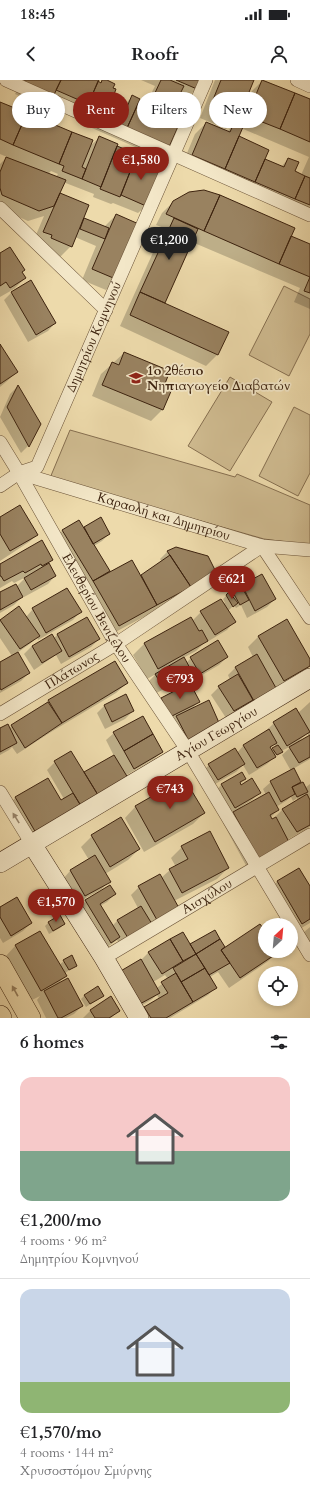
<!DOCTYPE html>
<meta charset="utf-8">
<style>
body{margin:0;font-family:Cardo,serif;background:#f6f6f6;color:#202124;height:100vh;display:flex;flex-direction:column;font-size:15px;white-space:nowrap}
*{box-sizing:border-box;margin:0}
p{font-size:13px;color:#757577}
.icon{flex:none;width:22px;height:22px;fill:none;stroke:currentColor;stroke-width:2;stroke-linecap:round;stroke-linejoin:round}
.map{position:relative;height:938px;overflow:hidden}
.side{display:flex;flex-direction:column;background:#fff;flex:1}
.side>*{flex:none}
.banner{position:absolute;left:12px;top:12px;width:286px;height:36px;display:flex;gap:8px}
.needle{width:26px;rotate:26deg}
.fabs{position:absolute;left:258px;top:838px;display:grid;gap:8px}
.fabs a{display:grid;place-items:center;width:40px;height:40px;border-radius:50%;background:#fff;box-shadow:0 2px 6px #0003;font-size:20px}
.price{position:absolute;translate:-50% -34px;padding:0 9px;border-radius:14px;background:#8f2418;color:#fff;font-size:13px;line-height:26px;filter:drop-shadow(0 1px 2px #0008)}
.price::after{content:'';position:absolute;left:50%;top:24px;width:12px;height:9px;margin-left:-6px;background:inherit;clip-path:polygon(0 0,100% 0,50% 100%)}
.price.current{background:#222;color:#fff}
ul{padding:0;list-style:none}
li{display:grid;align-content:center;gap:8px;height:212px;padding:0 20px}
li+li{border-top:1px solid #e0e0e0}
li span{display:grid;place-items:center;height:124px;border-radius:12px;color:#555}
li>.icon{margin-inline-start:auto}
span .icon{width:72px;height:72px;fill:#fffc;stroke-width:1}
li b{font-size:17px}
h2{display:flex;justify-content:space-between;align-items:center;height:48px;padding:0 20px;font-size:17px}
.chip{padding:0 14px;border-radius:18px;background:#fff;box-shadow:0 2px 6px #0003;font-size:14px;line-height:36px}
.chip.current{background:#8f2418;color:#fff}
.status{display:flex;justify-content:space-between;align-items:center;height:28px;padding:0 20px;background:#fff;direction:ltr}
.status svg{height:11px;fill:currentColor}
header{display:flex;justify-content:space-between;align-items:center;height:52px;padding:0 20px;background:#fff;font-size:18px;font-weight:600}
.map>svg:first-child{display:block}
</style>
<div class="status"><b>18:45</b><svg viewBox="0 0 49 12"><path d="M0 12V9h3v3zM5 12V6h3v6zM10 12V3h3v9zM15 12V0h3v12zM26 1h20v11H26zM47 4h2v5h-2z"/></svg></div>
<header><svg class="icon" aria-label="back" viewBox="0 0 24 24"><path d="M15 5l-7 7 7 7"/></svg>Roofr<svg class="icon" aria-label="person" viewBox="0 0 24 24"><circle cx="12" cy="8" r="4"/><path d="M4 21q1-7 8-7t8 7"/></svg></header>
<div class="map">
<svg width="310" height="938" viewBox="0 0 310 938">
<rect width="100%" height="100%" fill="#eddaab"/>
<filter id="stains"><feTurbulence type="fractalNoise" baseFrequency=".005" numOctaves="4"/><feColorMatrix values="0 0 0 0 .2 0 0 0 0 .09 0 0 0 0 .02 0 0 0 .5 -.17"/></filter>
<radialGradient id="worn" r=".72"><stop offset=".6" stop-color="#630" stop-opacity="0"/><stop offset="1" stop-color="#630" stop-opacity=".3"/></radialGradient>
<path fill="#cfbb90" stroke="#866f50" d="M284,206L310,219V254L289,296L249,275Z
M230,297L272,322L230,391L188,366Z
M294,327L310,335V393L298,416L259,396Z
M70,350L235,397L237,394L310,425V465L264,459L50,398Z"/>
<path fill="#0003" fill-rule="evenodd" d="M22,0H98L95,6L104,0L112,8L111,20L123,26L132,17L137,22L180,41L169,66L158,77L76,41L80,31L51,19L44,27L15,14Z
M141,0H200L197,8L186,19L178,16L174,24L167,31L147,22L155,6Z
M215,0H253L237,38L226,49L200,38Z
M263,0L310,20V136L182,85L195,54L206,43L227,52L234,44L238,46L252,11ZM256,12H258L246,41L244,40ZM241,48L309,77L301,95L293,92L288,79L281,87L264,80L237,57Z
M0,23L89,67L100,57L135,78L161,88L146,126L138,133L113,123L111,124L93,117L94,114L63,102L58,113L88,126L83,138L104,147L116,135L117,199L106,210L82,200L96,166L75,157L71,166L60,177L41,168L33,162L44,136L28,141L0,129V84L7,77L0,74ZM51,91L58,94L56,97L48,94Z
M173,122L290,156L310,165V229L294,222L300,208L192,162L164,224L227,253L217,275L206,286L120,246L164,148L156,145L162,133Z
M0,174L21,192L25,198L14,209L0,217Z
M11,213L55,243L48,251L28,262L4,220Z
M0,265L17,292L6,302L0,307Z
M124,273L163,306L170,309L162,330L151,341L92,316L101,294Z
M18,306L40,344L28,366L21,373L0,337L10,314Z
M100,438L109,454L102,461L94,466L109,491L104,495L140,497L162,482L160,479L168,471L207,477L179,518L108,556L55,458L63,450L83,448Z
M0,439L37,455L29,462L0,481Z
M52,480L48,484L55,496L48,504L24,517L23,516L14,525L0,533V514L16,507L26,497L14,503L12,501L0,508V485Z
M243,506L275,519L267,527L247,538L241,525L236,528L234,525L228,531L234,542L227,550L207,562L206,561L196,571L183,578L186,583L191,578L218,562L227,577L219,585L192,601L187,593L183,598L155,614L148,602L156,594L147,599L133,575L144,564L191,538L192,541L201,532L225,523L223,519L232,510L241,508Z
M19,527L26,537L33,529L80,532L73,540L38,560L37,557L31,563L17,573L29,593L21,601L0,613V583L12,576L0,558V540Z
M87,538L99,559L91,567L61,584L56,575L34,590L24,574L32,566L52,555L54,558L57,555Z
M258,557L310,581V586L301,595L226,638L211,615L219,607L230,600L228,595L235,588L253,577L248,567Z
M115,583L127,603L116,613L51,652L17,674L12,667L9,670L0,675V650L9,648L42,627L48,621Z
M189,604L198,622L191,630L219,645L181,668L169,644L175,638L163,644L154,627L161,619Z
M310,622V679L293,689L300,702L297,705L305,708L310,704V747L287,760L249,791L223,743L236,730L227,735L214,713L221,705L242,693L245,699L240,704L241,706L259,713L252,720L241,727L242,728L266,715L263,709L271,702L291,691L282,675L292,666L281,671L267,684L249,695L243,685L236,692L210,707L201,693L209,685L237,673L243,666L266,651L274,643L298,633ZM307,653L309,656L299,661ZM274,664L276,667L271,671L270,669ZM291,717L293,721L297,718L298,721L283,729L272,740L270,738L278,730L276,727L286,721Z
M104,626L133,631L125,639L105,649L97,633Z
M114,653L162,672L154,679L125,696L25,763L5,729L15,718L47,699L60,721L64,719L47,690L55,682L71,672L84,694L114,676L106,660Z
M184,699L204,733L193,744L144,772L125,738L135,727Z
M92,756L139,769L128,780L105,794L109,801L102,809L77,823L63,799L70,791L89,780L81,767Z
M182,767L228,788L217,799L174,821L178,828L120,865L117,860L103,870L78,829L86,821L115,814L107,822L100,826L112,846L117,841L138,828L131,815L139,807L160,795L161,798L170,790L176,787L171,778Z
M299,789L310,808V843L291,854L266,812L277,802Z
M0,828L31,843L23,851L3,863L0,858Z
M48,843L64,844L60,848L49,854L45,846Z
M310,847V879L297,858Z
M40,852L59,885L64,881L76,885L64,894L65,896L57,905L82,926L74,934L66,938H46L37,920L40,916L30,921L5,877L15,866Z
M265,853V871L278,872L267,882L229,908L218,892L210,897L216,907L208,915L170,938H139L137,935L145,927L159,919L157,915L151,920L130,932L141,880L148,873L190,866L219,860L225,868ZM165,895L168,899L157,908L153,902Z
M85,915L103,916L86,927L81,919Z
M119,930L111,938H83L90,931Z"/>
<path fill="#998260" stroke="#3d230f" d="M25,0H61L52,19L22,7Z
M61,0H99L88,24L56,10Z
M102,0H107L115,4L113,8L116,9L112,20L127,27L132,15L140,19L127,48L86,30L98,1L101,3Z
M161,0H170L184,6L175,24L154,15Z
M176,0H201L197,9Z
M221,0H254L238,39L210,27Z
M262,0L295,13L280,49L247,36Z
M295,13L310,19V62L280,49Z
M0,22L27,33L13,65L0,59Z
M139,22L181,40L169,67L127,48Z
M27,33L72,52L59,84L13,65Z
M206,42L230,52L234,43L243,47L225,89L192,75Z
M72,52L93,60L82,87L86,89L82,99L62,91L64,86L59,84Z
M99,56L118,64L101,107L82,99Z
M239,56L269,70L255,102L225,89Z
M117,66L137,74L120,117L100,109Z
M6,77L66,100L54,126L39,131L2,115L0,108V92Z
M136,77L162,88L146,126L121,115Z
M288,78L299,82L295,91L305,96L295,119L255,102L265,79L284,87Z
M305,96L310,98V125L295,119Z
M204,110L220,115L204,151L166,134L173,121L189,112Z
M60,113L89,125L72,167L51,158L52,155L43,152Z
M220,115L295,148L279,184L204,151Z
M116,134L141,145L118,200L92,189Z
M84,138L109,148L105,159L80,149Z
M174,138L198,149L165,223L140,212Z
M291,156L310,164V213L304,211L310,197L279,184Z
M10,167L25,190L22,192L26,198L10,208L6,202L0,206V173Z
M31,200L56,243L36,255L11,212Z
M140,212L229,252L218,275L130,235Z
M0,264L18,292L0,304Z
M124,272L170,291L164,306L172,309L163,330L102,305L112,282L119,285Z
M18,305L41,344L29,367L7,327Z
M20,425L38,455L10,471L0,454V437Z
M101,437L110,454L93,464L84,447Z
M79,440L110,491L93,501L62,450Z
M42,460L53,480L42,486L41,484L25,493L23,491L4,501L1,496H0V484Z
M176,467L208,476L216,492L191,507L167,471Z
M170,475L191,507L157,525L141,495Z
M132,480L157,525L119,546L93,501Z
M49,483L56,496L31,510L24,498Z
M262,494L276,519L255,531L242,505Z
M16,504L23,517L0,530V512Z
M240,504L249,520L240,525L231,509Z
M67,508L82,532L46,553L32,528Z
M229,512L238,523L233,527L226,515Z
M221,519L236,542L215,555L200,531Z
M19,526L40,556L20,569L0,540Z
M87,537L100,559L69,577L57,554Z
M191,537L199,551L202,550L208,561L158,589L144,563Z
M287,539L310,579V586L284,601L258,556Z
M52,554L62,571L42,583L32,566Z
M218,560L228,577L200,594L190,577Z
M18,572L30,593L1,610L0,608V582Z
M257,574L276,608L254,621L235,587Z
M184,577L191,590L163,607L155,594Z
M115,581L128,603L62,643L48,620Z
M238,594L253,620L234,631L218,606Z
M190,603L200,622L170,637L161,618Z
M126,614L134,631L112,642L104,625Z
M209,620L220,645L189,661L176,636Z
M48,622L62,643L25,668L11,645Z
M296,628L310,652L287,666L273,642Z
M143,636L153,654L124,671L113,652Z
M8,644L17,663L0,672V648Z
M269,649L277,663L270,667L276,677L257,688L243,665Z
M153,654L163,672L134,689L124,671Z
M310,655V677L299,683L289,667Z
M278,665L283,672L277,675L272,668Z
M235,668L245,684L218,700L208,684Z
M71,671L98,715L81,726L54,681Z
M114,675L128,698L98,715L84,692Z
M294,688L301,702L292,707L295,714L281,722L270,701Z
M242,692L246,699L240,702L241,705L252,698L261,713L235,728L221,704Z
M48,698L61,720L73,713L81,726L36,753L15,717Z
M184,698L205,733L155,762L135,726Z
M303,702L308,712L297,717L292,707Z
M269,712L279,730L270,735L272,739L276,737L290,764L260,781L233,732Z
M307,714L310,720V745L297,752L282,729Z
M121,737L140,769L110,787L91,755Z
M210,751L229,788L182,813L169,789L188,779L181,766Z
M95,775L111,802L85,816L70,790Z
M299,788L310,806V839L302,844L277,801Z
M160,794L179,828L157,840L138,806Z
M110,805L116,814L100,824L120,857L111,863L85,820Z
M17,817L32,843L11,856L0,837V827Z
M141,826L152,844L128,858L117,840Z
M60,835L65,844L53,851L48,842Z
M260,844L265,851V871L279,872L240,898L221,870Z
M215,850L220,859L196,874L190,864Z
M40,851L67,896L41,911L15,865Z
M183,852L196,874L183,881L170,859Z
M170,859L183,881L162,894L148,872Z
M220,859L225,867L221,870L230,883L209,895L196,874Z
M196,874L205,888L181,902L173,888Z
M72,875L77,886L69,890L63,880Z
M141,879L160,913L138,925L119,892Z
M205,888L217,908L193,922L181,902Z
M176,893L193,922L166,938H151L144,927L168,913L161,902Z
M68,898L83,926L61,938H58L44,911Z
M98,906L104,916L90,924L84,915Z
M111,916L120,931L109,938H95L90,930Z"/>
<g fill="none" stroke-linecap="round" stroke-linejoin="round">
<defs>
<g id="street">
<path d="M6,0L310,135"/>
<path d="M297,0L310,6"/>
<path d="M0,128L106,230"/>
<path id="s1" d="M0,362L19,393L116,564L188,671L310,875"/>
<path id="s2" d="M19,393L262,466L310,470"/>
<path id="s3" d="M0,406L19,393L37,387L206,0"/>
<path id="s4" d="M0,634L116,564L262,466L310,538"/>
<path d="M0,712L32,764"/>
<path id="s5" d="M104,878L310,755"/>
</g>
<g id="secondary">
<path d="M32,764L104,878L139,938"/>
<path id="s6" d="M0,783L310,598"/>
</g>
<path id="primary" d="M0,885L30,938
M0,936L1,938"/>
</defs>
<use href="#street" stroke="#695136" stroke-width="14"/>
<use href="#secondary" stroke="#3d230f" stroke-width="20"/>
<use href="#primary" stroke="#3d230f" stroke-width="22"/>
<use href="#street" stroke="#f3e7c8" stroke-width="13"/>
<use href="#secondary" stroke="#f3e7c8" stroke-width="19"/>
<use href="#primary" stroke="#eddaab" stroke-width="21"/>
</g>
<defs><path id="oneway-solid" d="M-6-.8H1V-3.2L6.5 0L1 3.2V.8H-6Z"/></defs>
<use fill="#98856c" href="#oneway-solid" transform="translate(16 738) rotate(-122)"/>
<use fill="#957e5d" href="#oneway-solid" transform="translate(15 911) rotate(-119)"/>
<defs>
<symbol id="school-bare" viewBox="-9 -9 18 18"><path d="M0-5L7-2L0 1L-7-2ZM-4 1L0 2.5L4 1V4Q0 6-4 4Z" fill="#8f2418" stroke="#f3e7c8" stroke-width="2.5" paint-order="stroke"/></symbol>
</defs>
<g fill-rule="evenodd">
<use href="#school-bare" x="126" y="288" width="20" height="20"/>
</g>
<g text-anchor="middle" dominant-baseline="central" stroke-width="3.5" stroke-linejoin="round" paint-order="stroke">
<g font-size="13" fill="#3d230f" stroke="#f3e7c8">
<text stroke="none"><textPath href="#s3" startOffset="184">Δημητρίου Κομνηνού</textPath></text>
<text stroke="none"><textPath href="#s2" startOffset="151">Καραολή και Δημητρίου</textPath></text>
<text stroke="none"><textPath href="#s1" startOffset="192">Ελευθερίου Βενιζέλου</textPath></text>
<text stroke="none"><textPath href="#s4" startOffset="84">Πλάτωνος</textPath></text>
<text stroke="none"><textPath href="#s6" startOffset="252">Αγίου Γεωργίου</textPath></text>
<text stroke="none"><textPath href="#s5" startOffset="120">Αισχύλου</textPath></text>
</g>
<g font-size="13" font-weight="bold" fill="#3d230f" stroke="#f3e7c8" text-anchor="start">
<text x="147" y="291">1ο 2θέσιο<tspan x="147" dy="15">Νηπιαγωγείο Διαβατών</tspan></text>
</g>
</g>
<rect width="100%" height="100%" filter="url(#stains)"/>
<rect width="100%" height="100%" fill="url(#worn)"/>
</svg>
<div class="fabs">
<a><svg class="needle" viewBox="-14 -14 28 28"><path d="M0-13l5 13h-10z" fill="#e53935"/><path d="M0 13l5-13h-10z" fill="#757577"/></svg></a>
<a><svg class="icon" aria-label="locate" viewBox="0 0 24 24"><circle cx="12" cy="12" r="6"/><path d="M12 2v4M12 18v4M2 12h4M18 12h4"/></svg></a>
</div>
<b class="price" style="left:141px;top:101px">€1,580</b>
<b class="price current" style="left:169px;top:181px">€1,200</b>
<b class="price" style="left:232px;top:520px">€621</b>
<b class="price" style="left:180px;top:620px">€793</b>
<b class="price" style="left:170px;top:730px">€743</b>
<b class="price" style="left:56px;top:843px">€1,570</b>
<div class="banner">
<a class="chip">Buy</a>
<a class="chip current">Rent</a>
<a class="chip">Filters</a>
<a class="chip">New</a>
</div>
</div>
<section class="side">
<h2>6 homes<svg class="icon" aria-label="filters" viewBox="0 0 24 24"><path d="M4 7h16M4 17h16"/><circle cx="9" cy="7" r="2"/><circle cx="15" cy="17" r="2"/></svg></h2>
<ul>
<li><span style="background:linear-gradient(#f6c9c9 60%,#7fa58c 0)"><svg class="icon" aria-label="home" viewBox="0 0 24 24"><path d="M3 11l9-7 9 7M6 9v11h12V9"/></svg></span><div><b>€1,200/mo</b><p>4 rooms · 96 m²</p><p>Δημητρίου Κομνηνού</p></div></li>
<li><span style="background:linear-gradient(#c9d6e8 75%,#8fb573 0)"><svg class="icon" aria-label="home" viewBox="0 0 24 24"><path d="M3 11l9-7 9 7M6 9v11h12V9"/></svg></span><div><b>€1,570/mo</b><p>4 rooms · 144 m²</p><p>Χρυσοστόμου Σμύρνης</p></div></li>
</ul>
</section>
